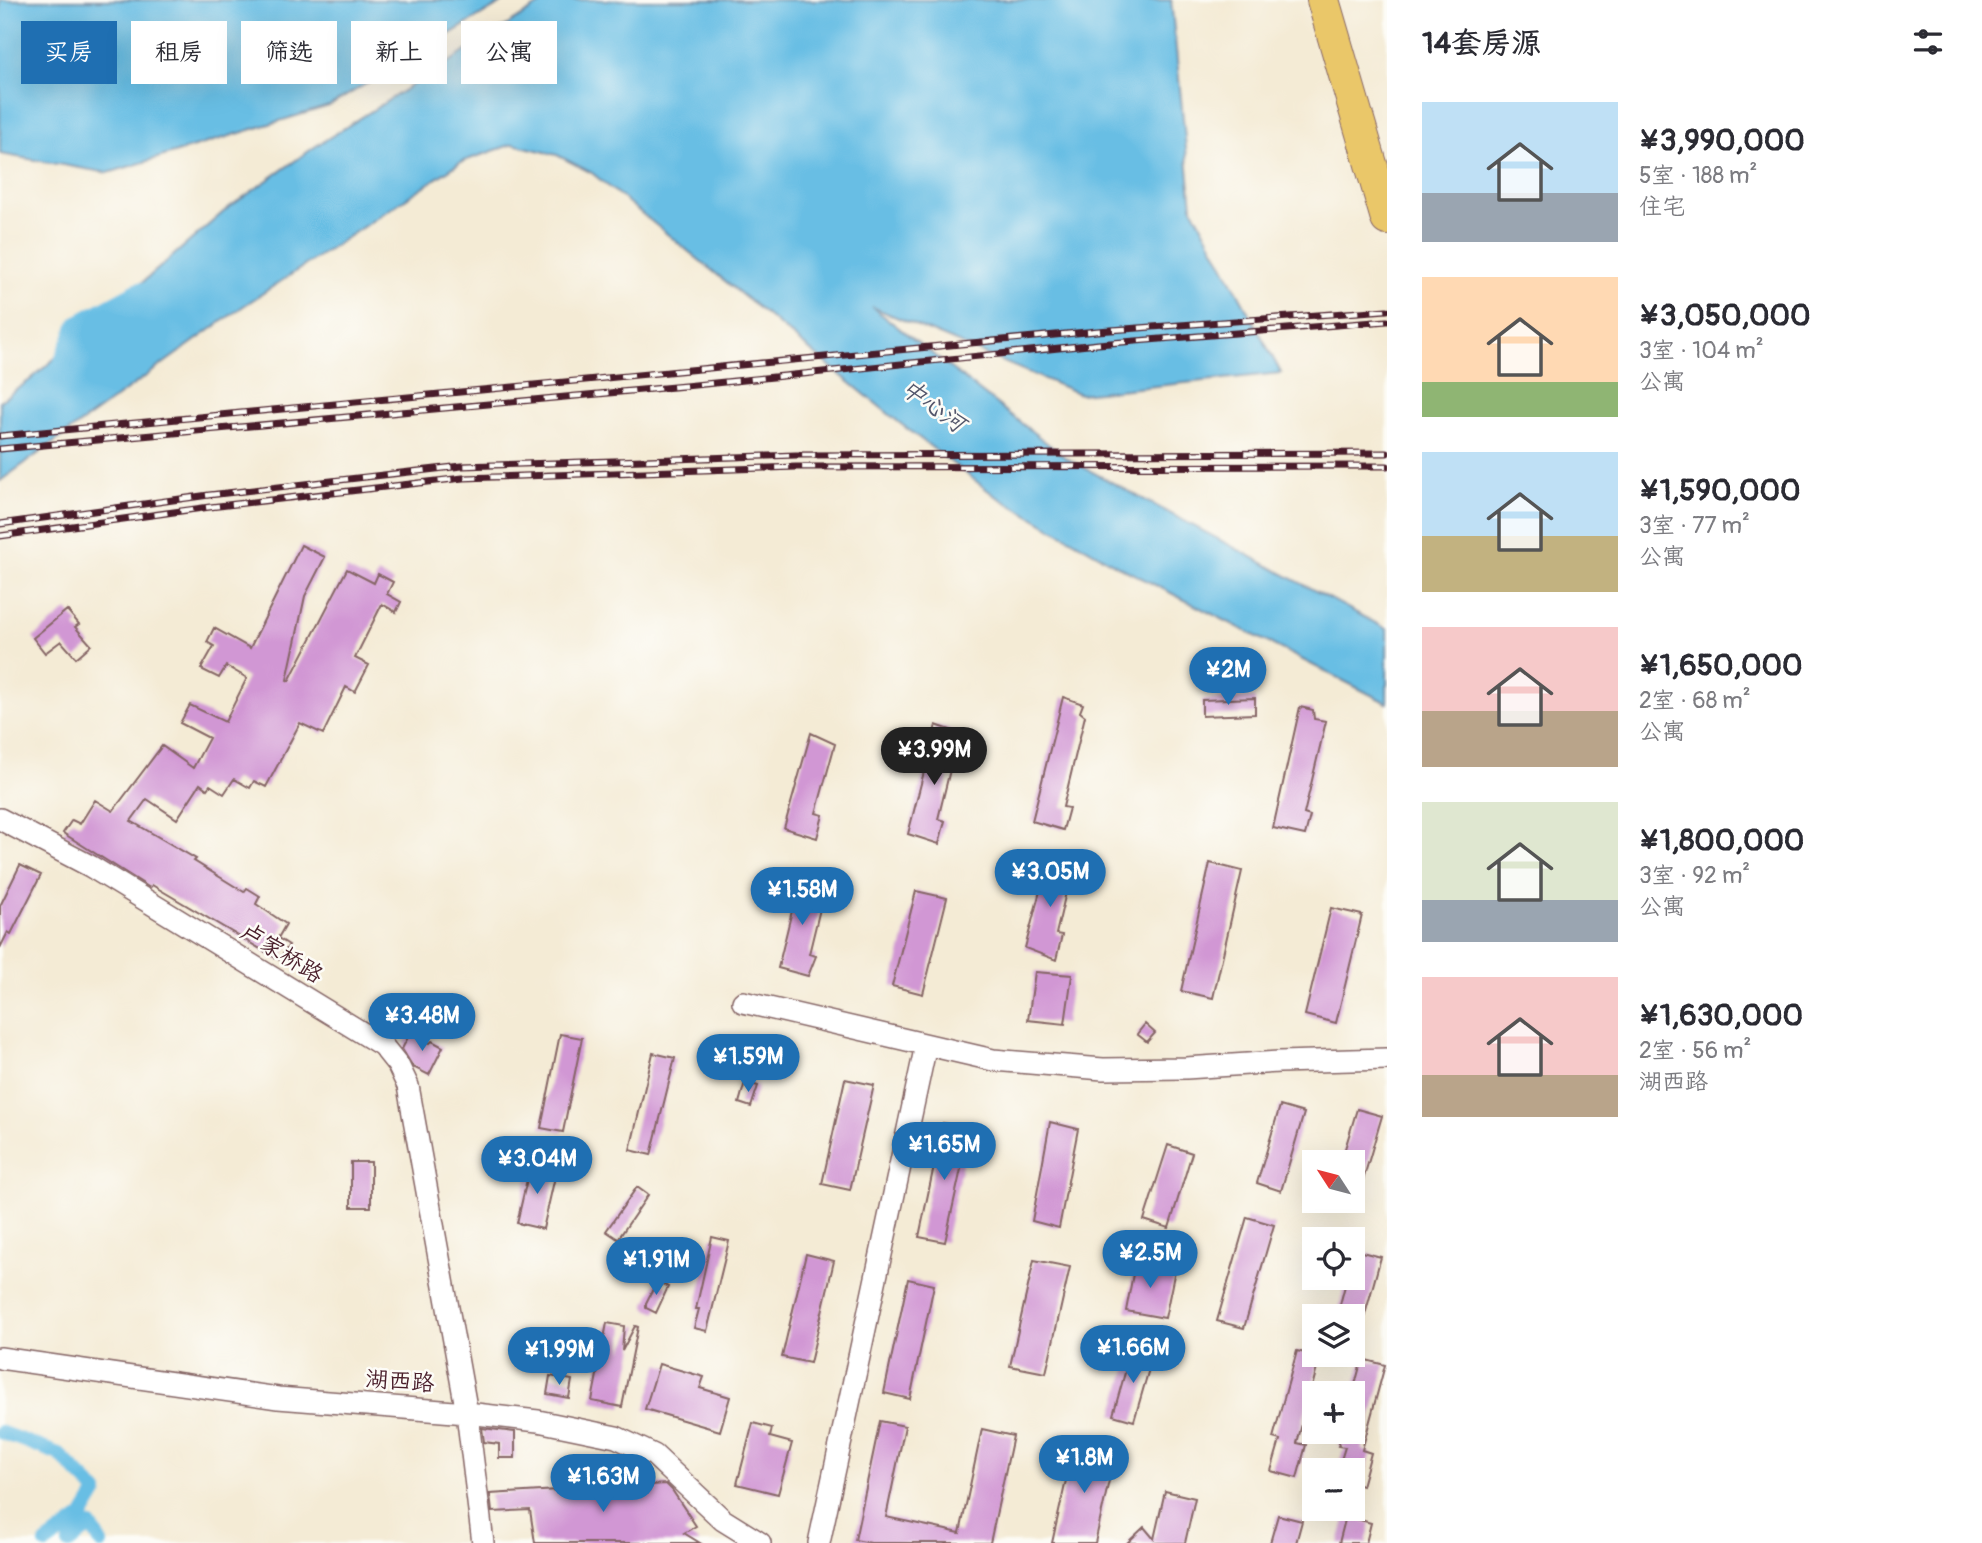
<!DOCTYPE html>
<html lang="zh">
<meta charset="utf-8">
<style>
body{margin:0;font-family:Pangolin,"LXGW WenKai TC",sans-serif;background:#f2f2f3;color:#2b2b33;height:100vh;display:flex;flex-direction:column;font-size:26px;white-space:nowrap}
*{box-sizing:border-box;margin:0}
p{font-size:23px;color:#7c7c81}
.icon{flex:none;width:38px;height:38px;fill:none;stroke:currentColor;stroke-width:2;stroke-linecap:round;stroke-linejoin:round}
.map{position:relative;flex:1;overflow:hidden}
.side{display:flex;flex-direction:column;background:#fff;width:595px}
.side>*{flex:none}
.guide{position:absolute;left:21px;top:21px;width:665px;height:63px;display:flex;gap:14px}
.needle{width:46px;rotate:306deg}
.buttons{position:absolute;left:1302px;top:1150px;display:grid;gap:14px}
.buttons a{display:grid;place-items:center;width:63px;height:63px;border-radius:0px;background:#fff;box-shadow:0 7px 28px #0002;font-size:35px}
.price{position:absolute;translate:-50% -60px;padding:0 16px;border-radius:24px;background:#1f6fb2;color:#fff;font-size:23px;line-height:46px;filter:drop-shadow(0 2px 4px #0008)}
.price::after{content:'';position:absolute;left:50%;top:42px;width:21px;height:16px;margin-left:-10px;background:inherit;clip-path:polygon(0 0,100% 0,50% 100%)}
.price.selected{background:#222;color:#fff}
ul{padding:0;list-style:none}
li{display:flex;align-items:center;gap:21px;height:175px;padding:0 35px}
li span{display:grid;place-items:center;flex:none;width:196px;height:140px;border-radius:0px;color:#555}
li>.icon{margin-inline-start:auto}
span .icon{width:84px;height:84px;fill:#fffc;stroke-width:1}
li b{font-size:30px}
h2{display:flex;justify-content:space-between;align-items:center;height:84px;padding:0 35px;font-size:30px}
.pill{padding:0 24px;border-radius:0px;background:#fff;box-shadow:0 7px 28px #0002;font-size:24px;line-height:63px}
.pill.selected{background:#1f6fb2;color:#fff}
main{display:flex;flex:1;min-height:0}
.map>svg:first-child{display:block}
</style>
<main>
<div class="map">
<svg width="1387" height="1543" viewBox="0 0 1387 1543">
<rect width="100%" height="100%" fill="#fdfcf7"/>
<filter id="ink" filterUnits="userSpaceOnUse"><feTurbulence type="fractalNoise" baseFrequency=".0143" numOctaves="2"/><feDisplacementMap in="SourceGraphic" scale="14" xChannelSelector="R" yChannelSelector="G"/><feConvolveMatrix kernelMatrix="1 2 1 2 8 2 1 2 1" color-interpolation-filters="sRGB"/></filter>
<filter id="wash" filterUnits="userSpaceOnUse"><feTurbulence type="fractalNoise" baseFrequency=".00686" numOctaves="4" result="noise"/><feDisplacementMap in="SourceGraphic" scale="28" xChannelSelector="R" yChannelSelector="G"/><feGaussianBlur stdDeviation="1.57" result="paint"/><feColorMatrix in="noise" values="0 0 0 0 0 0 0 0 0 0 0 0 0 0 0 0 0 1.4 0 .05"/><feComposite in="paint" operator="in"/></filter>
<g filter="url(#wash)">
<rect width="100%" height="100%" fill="#f4ebd5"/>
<path fill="#67bee4" stroke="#586e88" stroke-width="2" d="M0,0H507L329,106L108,173L0,154Z
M547,0H1171L1192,207L1281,373L1080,394L872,307L1066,458L1387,629V703L1118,566L994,495L901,424L592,173L557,155L513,144L461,162L242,307L0,481V401L30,380L228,208L316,146Z"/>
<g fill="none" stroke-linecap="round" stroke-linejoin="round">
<path stroke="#67bee4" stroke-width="14" d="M0,1432L59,1454L97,1492L82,1517L46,1543
M69,1543L91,1526L101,1543"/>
<path stroke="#67bee4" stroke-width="26" d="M63,372L81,327L140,295"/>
</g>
<g id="blocks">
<path fill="#d197d4" d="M301,545L325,557L305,596L287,680L289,681L347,569L374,583L378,574L393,582L387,594L401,602L396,612L382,604L355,658L369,665L355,692L346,687L323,734L300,723L266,787L254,781L250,788L234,779L224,794L210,785L207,789L200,784L177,819L147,799L131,821L196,859L194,861L244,892L247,888L260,896L256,904L286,924L278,938L289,945L279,960L152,885L150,888L63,833L72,820L80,824L95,800L113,811L162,746L193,768L209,738L180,723L190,705L225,722L247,678L226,666L219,678L201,669L214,646L207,642L214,628L250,648Z
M67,610L79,624L75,627L91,645L76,658L61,641L45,653L33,638Z
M1063,697L1083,704L1080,712L1085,716L1063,807L1069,808L1063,830L1032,821Z
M1255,698V714L1202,716V700Z
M1300,707L1313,710L1314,719L1326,721L1304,814L1310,816L1305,835L1273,828Z
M936,725L959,733L938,819L945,821L939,844L908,834Z
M811,733L835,744L816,813L823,815L817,838L784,828Z
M1049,857L1073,863L1056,934L1062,935L1056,960L1025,948Z
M1210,863L1242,871L1213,998L1181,991Z
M20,865L41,875L11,934L8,932L0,948V906Z
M801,874L826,884L809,954L816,956L808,976L778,968Z
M916,891L947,898L923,994L892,986Z
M1331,908L1362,915L1336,1023L1305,1015Z
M1035,972L1072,975L1065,1024L1028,1020Z
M1145,1024L1155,1033L1147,1042L1137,1034Z
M410,1033L430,1043L432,1041L443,1047L429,1075L413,1067L402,1049Z
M560,1034L582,1038L563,1132L541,1128Z
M653,1053L675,1058L651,1155L630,1150Z
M845,1079L874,1085L850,1190L822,1184Z
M745,1082L758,1086L751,1107L739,1103Z
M1280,1106L1304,1113L1281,1191L1257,1183Z
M1357,1109L1382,1116L1356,1204L1353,1203V1162H1341Z
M1050,1122L1078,1129L1059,1228L1032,1221Z
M943,1123L970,1128L945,1242L919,1237Z
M1168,1145L1192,1153L1169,1228L1144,1220Z
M351,1162H371V1207H351Z
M531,1162L557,1168L543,1229L517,1223Z
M637,1187L648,1195L618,1239L606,1231Z
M1247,1217L1274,1225L1244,1328L1217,1321Z
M712,1237L729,1241L707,1331L694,1328L699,1309H696Z
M1354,1250L1381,1257L1356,1347H1353V1316H1337L1347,1278H1353Z
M806,1254L834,1261L810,1363L782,1357Z
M1034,1260L1070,1267L1046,1373L1010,1366Z
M1131,1262L1175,1270L1165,1318L1126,1311L1133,1274L1129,1273Z
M908,1279L934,1285L910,1399L884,1393Z
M657,1281L668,1287L656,1313L646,1308V1303Z
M607,1323L624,1326L622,1351L635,1326L638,1327L622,1407L592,1401Z
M1132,1348L1153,1355L1134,1421L1113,1415Z
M1297,1351L1320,1357L1297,1443L1306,1445L1297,1478L1271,1471L1280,1440L1273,1438Z
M1362,1359L1385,1365L1362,1450L1371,1453L1362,1486L1353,1483V1470H1338L1345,1447L1338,1446L1342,1432H1353V1392Z
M659,1364L704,1377L700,1388L730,1397L720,1431L645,1409Z
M550,1376L572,1380L569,1398L547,1394Z
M880,1421L905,1426L886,1517L960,1533L982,1429L1013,1436L990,1543H871L855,1540Z
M753,1423L772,1428L770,1437L792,1443L778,1494L737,1484Z
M482,1428L515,1432V1458H499V1444L484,1442Z
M1080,1440L1107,1447L1104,1456L1114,1458L1095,1543H1052L1073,1449L1078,1450Z
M635,1480L636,1486L666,1484L672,1490L696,1526L684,1533L700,1543H535L530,1510L492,1512L490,1494L591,1488L590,1484Z
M1165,1491L1195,1498L1185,1543H1127L1144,1527L1154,1539Z
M1278,1515L1302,1521L1296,1543H1270Z
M1346,1516L1371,1523L1366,1543H1339Z"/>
</g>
</g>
<g filter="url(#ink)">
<use href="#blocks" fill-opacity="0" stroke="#866666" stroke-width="2"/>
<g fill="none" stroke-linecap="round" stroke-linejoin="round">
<defs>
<path id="minor" d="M0,819L90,866L382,1045L398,1065L408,1086L467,1413L483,1543
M743,1002L993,1060L1103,1069L1186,1068L1279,1062L1387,1059
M0,1358L278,1398L467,1413L538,1421L616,1437L654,1455L723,1520L760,1543
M819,1543L926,1045"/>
<path id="highway" d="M1323,0L1387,219"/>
</defs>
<use href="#minor" stroke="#866666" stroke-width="24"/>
<use href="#highway" stroke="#866666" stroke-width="34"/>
<use href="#minor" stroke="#fff" stroke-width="21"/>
<use href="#highway" stroke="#eac769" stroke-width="32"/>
<defs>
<path id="rail" d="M0,436L1097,331L1387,310
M0,449L685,386L1098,344L1387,321
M0,524L209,495L462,466L796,455L1387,453
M0,536L210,507L463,478L796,467L1387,466"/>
</defs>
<use href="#rail" stroke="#4a1f2b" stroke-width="7"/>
<use href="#rail" stroke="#fdfcf7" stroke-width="4.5" stroke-dasharray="13" stroke-linecap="butt"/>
</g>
</g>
<g text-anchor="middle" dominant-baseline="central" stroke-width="5" stroke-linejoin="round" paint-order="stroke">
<g font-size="23" fill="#4a1f2b" stroke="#fdfcf7">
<text transform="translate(282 953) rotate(32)">卢家桥路</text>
<text transform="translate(400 1381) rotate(4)">湖西路</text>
</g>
<g font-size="24" font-style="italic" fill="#54576c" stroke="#fdfcf7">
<text transform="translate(933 406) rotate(36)">中心河</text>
</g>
</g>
</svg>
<div class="buttons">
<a><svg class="needle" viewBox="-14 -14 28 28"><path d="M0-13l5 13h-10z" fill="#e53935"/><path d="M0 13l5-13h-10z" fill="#7c7c81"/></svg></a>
<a><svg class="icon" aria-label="locate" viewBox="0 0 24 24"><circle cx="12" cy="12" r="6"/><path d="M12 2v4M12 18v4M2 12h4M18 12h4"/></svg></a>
<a><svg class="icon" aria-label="layers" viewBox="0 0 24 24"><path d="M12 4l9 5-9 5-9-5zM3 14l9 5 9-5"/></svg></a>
<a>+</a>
<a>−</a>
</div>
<b class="price" style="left:1228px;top:707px">¥2M</b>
<b class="price selected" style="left:934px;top:787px">¥3.99M</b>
<b class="price" style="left:1050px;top:909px">¥3.05M</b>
<b class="price" style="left:802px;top:927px">¥1.58M</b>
<b class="price" style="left:422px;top:1053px">¥3.48M</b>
<b class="price" style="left:748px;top:1094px">¥1.59M</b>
<b class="price" style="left:944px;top:1182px">¥1.65M</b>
<b class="price" style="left:537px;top:1196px">¥3.04M</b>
<b class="price" style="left:1150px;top:1290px">¥2.5M</b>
<b class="price" style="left:656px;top:1297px">¥1.91M</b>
<b class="price" style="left:1133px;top:1385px">¥1.66M</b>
<b class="price" style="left:559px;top:1387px">¥1.99M</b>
<b class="price" style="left:1084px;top:1495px">¥1.8M</b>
<b class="price" style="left:603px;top:1514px">¥1.63M</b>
<div class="guide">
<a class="pill selected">买房</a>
<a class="pill">租房</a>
<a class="pill">筛选</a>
<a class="pill">新上</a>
<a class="pill">公寓</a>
</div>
</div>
<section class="side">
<h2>14套房源<svg class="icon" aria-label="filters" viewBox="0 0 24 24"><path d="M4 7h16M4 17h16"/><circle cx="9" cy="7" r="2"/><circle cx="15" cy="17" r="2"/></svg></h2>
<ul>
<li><span style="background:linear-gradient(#bfe0f5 65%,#9aa5b1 0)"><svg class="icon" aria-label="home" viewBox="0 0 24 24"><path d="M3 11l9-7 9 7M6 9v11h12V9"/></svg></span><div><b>¥3,990,000</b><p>5室 · 188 m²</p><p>住宅</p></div></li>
<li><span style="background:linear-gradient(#ffd9b3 75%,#8fb573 0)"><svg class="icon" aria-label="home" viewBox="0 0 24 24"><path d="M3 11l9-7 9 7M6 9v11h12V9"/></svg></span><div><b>¥3,050,000</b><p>3室 · 104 m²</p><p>公寓</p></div></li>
<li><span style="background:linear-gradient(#bfe0f5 60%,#c2b280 0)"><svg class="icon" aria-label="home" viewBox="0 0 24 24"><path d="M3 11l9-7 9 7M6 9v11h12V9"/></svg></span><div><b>¥1,590,000</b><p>3室 · 77 m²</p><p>公寓</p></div></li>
<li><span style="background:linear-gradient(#f6c9c9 60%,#b9a48a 0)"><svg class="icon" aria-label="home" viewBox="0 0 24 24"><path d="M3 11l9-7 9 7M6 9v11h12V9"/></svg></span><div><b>¥1,650,000</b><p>2室 · 68 m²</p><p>公寓</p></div></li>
<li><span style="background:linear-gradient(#dfe7d0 70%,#9aa5b1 0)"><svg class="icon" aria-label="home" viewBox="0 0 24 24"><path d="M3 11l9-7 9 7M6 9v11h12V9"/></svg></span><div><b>¥1,800,000</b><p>3室 · 92 m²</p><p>公寓</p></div></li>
<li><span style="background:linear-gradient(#f6c9c9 70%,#b9a48a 0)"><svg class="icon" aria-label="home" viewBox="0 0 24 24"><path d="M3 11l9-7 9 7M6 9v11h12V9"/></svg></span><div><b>¥1,630,000</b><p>2室 · 56 m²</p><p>湖西路</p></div></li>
</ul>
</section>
</main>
